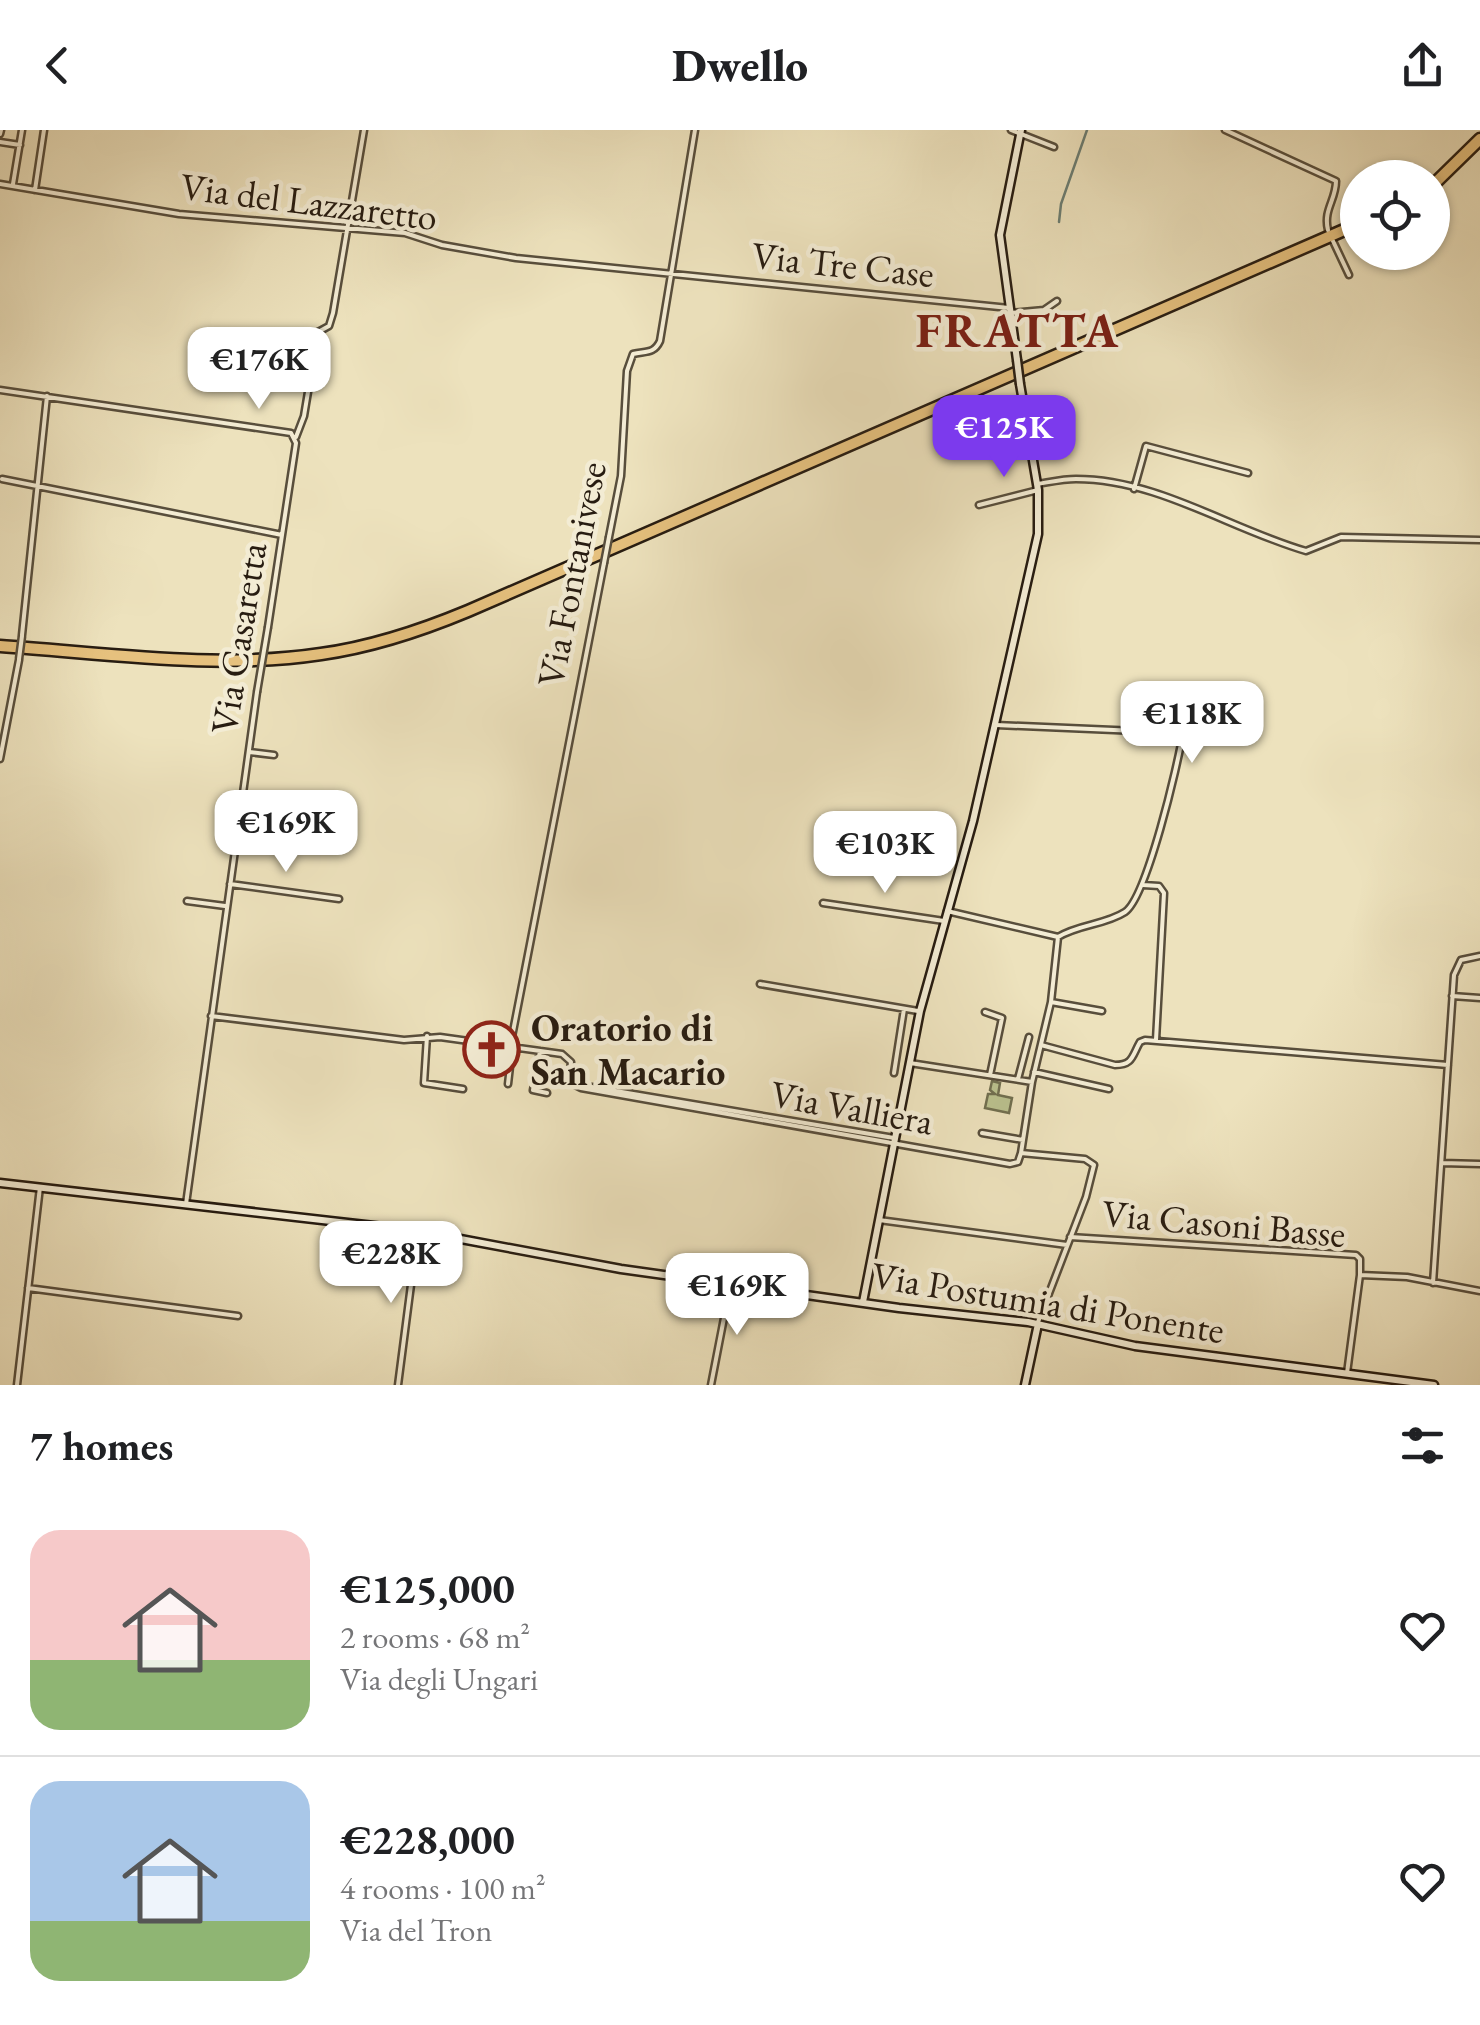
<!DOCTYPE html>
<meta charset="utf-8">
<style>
body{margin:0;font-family:"EB Garamond",serif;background:#f2f2f2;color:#202124;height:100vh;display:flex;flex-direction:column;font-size:38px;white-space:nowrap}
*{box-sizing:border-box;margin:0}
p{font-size:32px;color:#757577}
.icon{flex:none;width:55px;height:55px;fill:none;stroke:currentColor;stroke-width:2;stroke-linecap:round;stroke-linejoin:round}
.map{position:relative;height:1255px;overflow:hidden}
.details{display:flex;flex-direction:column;background:#fff;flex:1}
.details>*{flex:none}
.buttons{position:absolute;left:1340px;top:30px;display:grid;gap:20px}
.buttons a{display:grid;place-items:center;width:110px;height:110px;border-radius:50%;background:#fff;box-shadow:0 2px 8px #0004;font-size:50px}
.price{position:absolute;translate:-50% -85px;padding:0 22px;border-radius:20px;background:#fff;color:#222;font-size:32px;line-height:65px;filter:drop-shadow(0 2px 5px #0008)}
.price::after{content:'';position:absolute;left:50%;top:60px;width:30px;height:22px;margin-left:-15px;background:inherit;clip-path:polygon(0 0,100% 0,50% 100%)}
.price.on{background:#7c3aed;color:#fff}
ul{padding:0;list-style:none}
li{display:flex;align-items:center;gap:30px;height:250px;padding:0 30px}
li+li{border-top:2px solid #e0e0e0}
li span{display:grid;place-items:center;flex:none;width:280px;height:200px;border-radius:30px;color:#555}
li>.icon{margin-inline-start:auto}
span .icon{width:120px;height:120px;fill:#fffc;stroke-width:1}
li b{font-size:42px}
h2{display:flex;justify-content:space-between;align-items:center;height:120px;padding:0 30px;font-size:42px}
header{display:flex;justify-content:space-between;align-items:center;height:130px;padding:0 30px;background:#fff;font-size:45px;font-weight:800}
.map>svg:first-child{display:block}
</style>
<header><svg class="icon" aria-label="back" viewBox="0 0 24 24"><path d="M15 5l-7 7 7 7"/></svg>Dwello<svg class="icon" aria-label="share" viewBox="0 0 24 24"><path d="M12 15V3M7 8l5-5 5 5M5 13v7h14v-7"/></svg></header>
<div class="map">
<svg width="1480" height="1255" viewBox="0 0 1480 1255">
<rect width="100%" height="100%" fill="#ede2bd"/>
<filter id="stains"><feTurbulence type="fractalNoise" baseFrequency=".002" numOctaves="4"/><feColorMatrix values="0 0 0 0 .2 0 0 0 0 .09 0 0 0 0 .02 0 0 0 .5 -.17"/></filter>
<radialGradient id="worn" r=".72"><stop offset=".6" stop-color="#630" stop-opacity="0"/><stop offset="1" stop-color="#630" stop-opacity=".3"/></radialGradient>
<path fill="#bbc28f" stroke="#716f50" stroke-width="2.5" d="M992,951L1000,953L998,965L1012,968L1009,983L985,978L988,964H995L990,960Z"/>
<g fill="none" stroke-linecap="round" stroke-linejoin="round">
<path stroke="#6b7d72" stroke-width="2.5" d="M1059,92L1061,74L1087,0"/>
<defs>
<path id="street" d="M1011,0L1054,17
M1225,0L1336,51C1336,70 1323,80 1328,100
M0,4L1,0
M0,12L20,15
M0,54L179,84L405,103L442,115L516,128L1009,178
M13,54L22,0
M35,60L44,0
M1333,111L1349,145
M1011,183L1044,180L1057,171
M0,260L291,303L296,313L268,497
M981,297L1026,300
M296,307L304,286L318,202L329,196L333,183L364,0
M2,349L282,405
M1037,354C1050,352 1063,349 1076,349C1157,349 1230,399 1306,421L1341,407L1480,410
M1134,359L1146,316L1248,343
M979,375L1038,360
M609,407L621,346L627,241L633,224C646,221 654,224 660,211L695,0
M22,505L47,266
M996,595L1183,603C1178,634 1147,767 1125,782C1105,795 1079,794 1058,807
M249,622L274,625
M0,629L19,530
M230,754L339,769
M1143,755L1159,756L1164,763L1156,910
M187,771L225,776
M823,773L944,791
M947,781L1058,807L1051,872L1032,952L1021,1023L1085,1029L1094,1035L1086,1067L1038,1192
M760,854L918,881
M1452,866L1480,868
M1051,872L1102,881
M985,882L1002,888L990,945
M211,886L404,910L440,907L562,924L571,932L569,949L573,953
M427,906L424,953L463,959
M1041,915L1115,935C1133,935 1132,926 1140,912L1145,910L1448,935
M510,917L604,433
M540,921L533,960L547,963
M910,933L1032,952
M1034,942L1109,959
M894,943L904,879
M1018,949L1029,907
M508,954L512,919
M573,954L581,958L1010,1034L1018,1032L1021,1023
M574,954L894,1008
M982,1003L1023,1010
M1442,1033L1480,1034
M186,1074L257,562
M879,1090L1067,1115
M1070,1107L1356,1125L1360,1129V1145
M1433,1153L1454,845L1461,830L1480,826
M28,1158L238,1186
M1347,1243L1360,1145L1407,1147L1480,1161
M17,1255L40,1057
M398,1255L418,1101
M711,1255L730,1157"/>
<path id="secondary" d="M1017,230L1000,105L1021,0
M0,1053L418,1101L621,1139L899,1178L1028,1192L1135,1216L1434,1255
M863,1172L920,881L973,691L1038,404V360L1020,254
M1025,1255L1038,1194"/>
<path id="highway" d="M1432,56L1480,9
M0,516C105,523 216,540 321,524C372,517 420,501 468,481L1358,94"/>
</defs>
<use href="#street" stroke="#584e3c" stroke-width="9"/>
<use href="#secondary" stroke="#271c11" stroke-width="11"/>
<use href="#highway" stroke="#271c11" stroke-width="15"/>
<use href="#street" stroke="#f3ecd4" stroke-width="4"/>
<use href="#secondary" stroke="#f3ecd4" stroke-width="6"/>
<use href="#highway" stroke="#e6c17e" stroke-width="10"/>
<defs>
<path id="street-bridge" d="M604,433L609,407
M19,529L22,506
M257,562L268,497"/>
<path id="secondary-bridge" d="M1017,230L1020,254"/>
</defs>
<use href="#street-bridge" stroke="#584e3c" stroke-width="9" stroke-linecap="butt"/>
<use href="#secondary-bridge" stroke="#271c11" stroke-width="11" stroke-linecap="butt"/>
<use href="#street-bridge" stroke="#f3ecd4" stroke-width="4"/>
<use href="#secondary-bridge" stroke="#f3ecd4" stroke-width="6"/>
</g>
<defs>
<symbol id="church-ring" viewBox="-11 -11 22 22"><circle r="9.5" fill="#f3ecd4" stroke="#8f2418" stroke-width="1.5"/><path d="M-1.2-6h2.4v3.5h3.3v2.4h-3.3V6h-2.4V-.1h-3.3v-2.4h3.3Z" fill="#8f2418"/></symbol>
</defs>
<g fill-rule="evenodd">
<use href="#church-ring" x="460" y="888" width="63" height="63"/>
</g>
<g text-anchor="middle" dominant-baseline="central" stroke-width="9" stroke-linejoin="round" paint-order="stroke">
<g font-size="38" fill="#271c11" stroke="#f3ecd4">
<text transform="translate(309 71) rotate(7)">Via del Lazzaretto</text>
<text transform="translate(843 134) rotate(6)">Via Tre Case</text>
<text transform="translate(571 444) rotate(-79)">Via Fontanivese</text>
<text transform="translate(238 508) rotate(-81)">Via Casaretta</text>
<text transform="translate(852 977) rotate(10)">Via Valliera</text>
<text transform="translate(1224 1093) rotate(5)">Via Casoni Basse</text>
<text transform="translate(1048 1172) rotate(9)">Via Postumia di Ponente</text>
</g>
<g font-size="38" font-weight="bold" fill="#271c11" stroke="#f3ecd4" text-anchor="start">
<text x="531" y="897">Oratorio di<tspan x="531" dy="44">San Macario</tspan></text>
</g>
<g font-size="48" font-weight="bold" letter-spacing="2.5" fill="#7a1f14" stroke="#f3ecd4">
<text x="1018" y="200">FRATTA</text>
</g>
</g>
<rect width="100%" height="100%" filter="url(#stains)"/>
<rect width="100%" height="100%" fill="url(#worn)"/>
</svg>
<div class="buttons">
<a><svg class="icon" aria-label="locate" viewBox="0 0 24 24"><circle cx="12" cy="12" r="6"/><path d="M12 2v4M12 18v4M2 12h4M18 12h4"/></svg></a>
</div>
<b class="price" style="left:259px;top:282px">€176K</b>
<b class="price on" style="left:1004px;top:350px">€125K</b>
<b class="price" style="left:1192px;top:636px">€118K</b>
<b class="price" style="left:286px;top:745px">€169K</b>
<b class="price" style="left:885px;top:766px">€103K</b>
<b class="price" style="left:391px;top:1176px">€228K</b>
<b class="price" style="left:737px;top:1208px">€169K</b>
</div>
<section class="details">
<h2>7 homes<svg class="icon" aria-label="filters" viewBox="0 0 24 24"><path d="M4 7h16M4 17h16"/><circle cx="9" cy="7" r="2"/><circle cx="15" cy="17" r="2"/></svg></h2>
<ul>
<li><span style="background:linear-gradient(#f6c9c9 65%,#8fb573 0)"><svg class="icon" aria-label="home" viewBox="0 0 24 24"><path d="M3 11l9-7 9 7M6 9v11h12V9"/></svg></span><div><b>€125,000</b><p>2 rooms · 68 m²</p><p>Via degli Ungari</p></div><svg class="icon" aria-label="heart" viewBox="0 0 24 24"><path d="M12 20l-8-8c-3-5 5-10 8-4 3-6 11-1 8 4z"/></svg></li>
<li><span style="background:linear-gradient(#a9c7e8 70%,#8fb573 0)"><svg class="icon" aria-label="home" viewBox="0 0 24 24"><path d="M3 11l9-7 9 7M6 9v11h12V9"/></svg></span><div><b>€228,000</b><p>4 rooms · 100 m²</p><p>Via del Tron</p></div><svg class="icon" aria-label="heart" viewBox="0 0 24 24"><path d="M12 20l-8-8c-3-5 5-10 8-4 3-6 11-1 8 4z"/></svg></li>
</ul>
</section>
